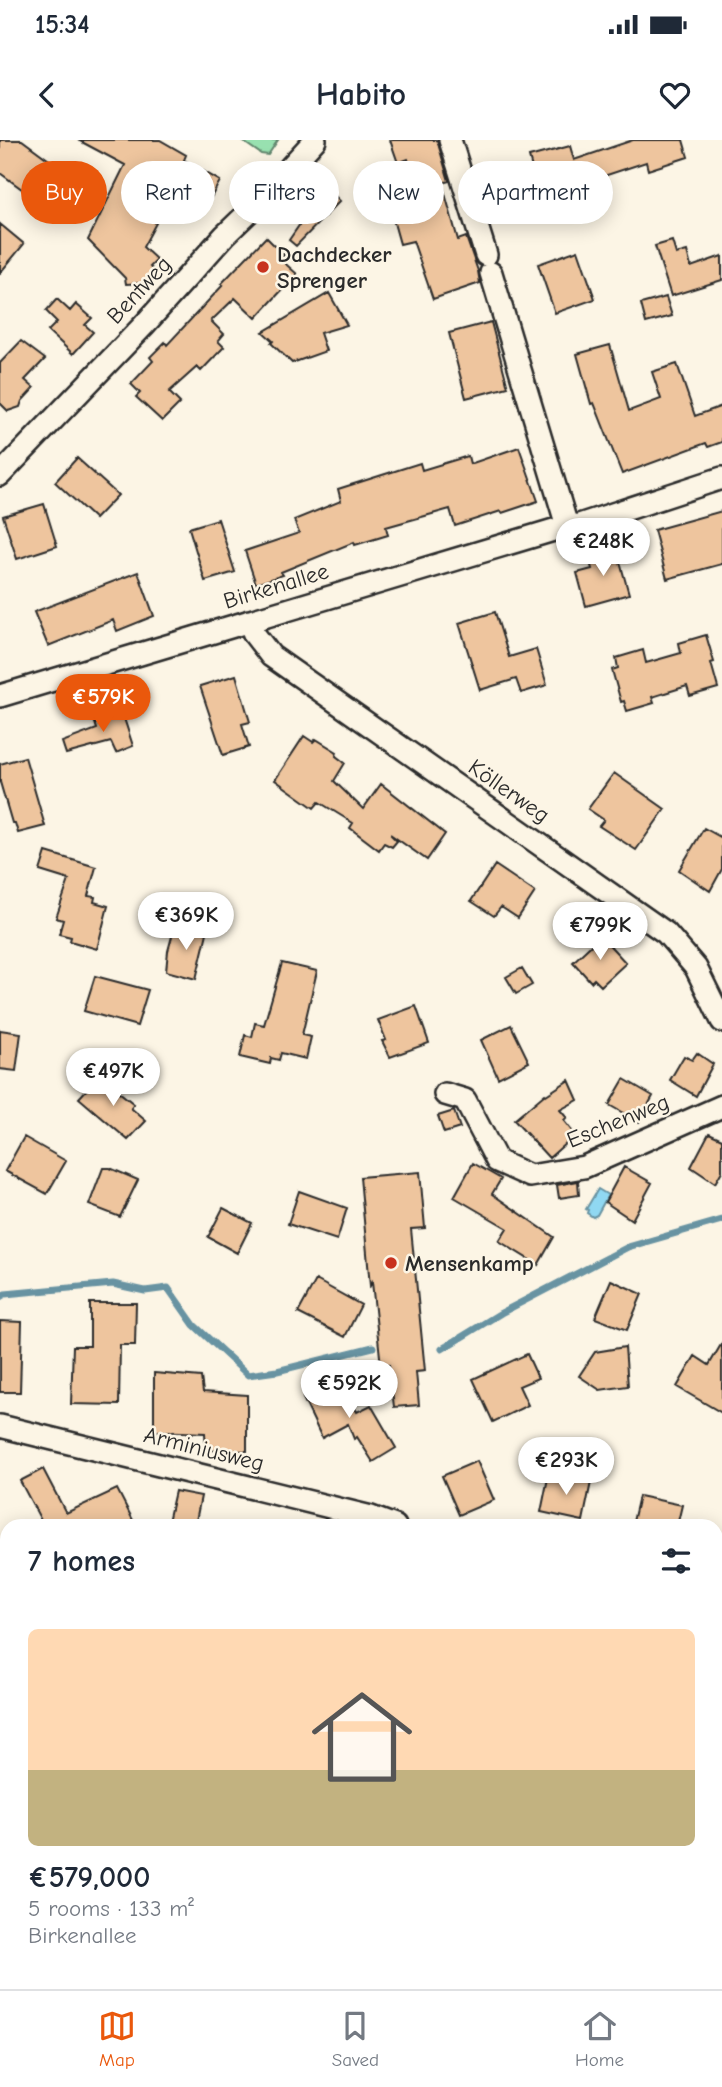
<!DOCTYPE html>
<meta charset="utf-8">
<style>
body{margin:0;font-family:"Comic Neue",sans-serif;background:#f6f6f7;color:#1f2937;height:100vh;display:flex;flex-direction:column;font-size:26px;white-space:nowrap}
*{box-sizing:border-box;margin:0}
p{font-size:23px;color:#747a83}
.icon{flex:none;width:38px;height:38px;fill:none;stroke:currentColor;stroke-width:2;stroke-linecap:round;stroke-linejoin:round}
.map{position:relative;flex:1;overflow:hidden}
.panel{position:absolute;left:0px;top:1379px;width:723px;height:471px;display:flex;flex-direction:column;background:#fff;border-radius:21px 21px 0 0;box-shadow:0 4px 18px #0003}
.panel>*{flex:none}
.top-card{position:absolute;left:21px;top:21px;width:681px;height:63px;display:flex;gap:14px}
.price{position:absolute;translate:-50% -60px;padding:0 16px;border-radius:24px;background:#fff;color:#222;font-size:23px;line-height:46px;filter:drop-shadow(0 2px 4px #0008)}
.price::after{content:'';position:absolute;left:50%;top:42px;width:21px;height:16px;margin-left:-10px;background:inherit;clip-path:polygon(0 0,100% 0,50% 100%)}
.price.active{background:#ea580c;color:#fff}
ul{padding:0;list-style:none}
li{display:grid;align-content:center;gap:14px;height:371px;padding:0 28px}
li span{display:grid;place-items:center;height:217px;border-radius:10px;color:#555}
li>.icon{margin-inline-start:auto}
span .icon{width:126px;height:126px;fill:#fffc;stroke-width:1}
li b{font-size:30px}
h2{display:flex;justify-content:space-between;align-items:center;height:84px;padding:0 28px;font-size:30px}
.chip{padding:0 24px;border-radius:32px;background:#fff;box-shadow:0 4px 18px #0003;font-size:24px;line-height:63px}
.chip.active{background:#ea580c;color:#fff}
.status{display:flex;justify-content:space-between;align-items:center;height:49px;padding:0 35px;background:#fff;direction:ltr}
.status svg{height:19px;fill:currentColor}
header{display:flex;justify-content:space-between;align-items:center;height:91px;padding:0 28px;background:#fff;font-size:32px;font-weight:800}
.tabs{display:flex;justify-content:space-around;align-items:center;height:98px;border-top:2px solid #e0e1e3;background:#fff;font-size:19px;color:#747a83}
.tabs a{display:grid;justify-items:center;gap:4px}
.tabs .active{color:#ea580c}
.map>svg:first-child{display:block}
</style>
<div class="status"><b>15:34</b><svg viewBox="0 0 49 12"><path d="M0 12V9h3v3zM5 12V6h3v6zM10 12V3h3v9zM15 12V0h3v12zM26 1h20v11H26zM47 4h2v5h-2z"/></svg></div>
<header><svg class="icon" aria-label="back" viewBox="0 0 24 24"><path d="M15 5l-7 7 7 7"/></svg>Habito<svg class="icon" aria-label="heart" viewBox="0 0 24 24"><path d="M12 20l-8-8c-3-5 5-10 8-4 3-6 11-1 8 4z"/></svg></header>
<div class="map">
<svg width="722" height="1849" viewBox="0 0 722 1849">
<rect width="100%" height="100%" fill="#fcf5e5"/>
<filter id="ink" filterUnits="userSpaceOnUse"><feTurbulence type="fractalNoise" baseFrequency=".0143" numOctaves="2"/><feDisplacementMap in="SourceGraphic" scale="14" xChannelSelector="R" yChannelSelector="G"/><feConvolveMatrix kernelMatrix="1 2 1 2 8 2 1 2 1" color-interpolation-filters="sRGB"/></filter>
<g filter="url(#ink)">
<path fill="#98e1b0" stroke="#62866e" stroke-width="2" d="M241,0H278L268,15L261,14Z"/>
<path fill="#90d8f2" stroke="#6893a2" stroke-width="2" d="M598,1049L608,1055L597,1075L593,1077L587,1073L588,1070L586,1069Z"/>
<g fill="none" stroke-linecap="round" stroke-linejoin="round">
<path stroke="#6893a2" stroke-width="7" d="M0,1157L5,1154L113,1144L145,1151L168,1148L194,1185L248,1235L277,1231L373,1207
M442,1209L501,1173L628,1107L722,1080"/>
</g>
<path fill="#eec59e" stroke="#2b2b2b" stroke-width="2" d="M0,0H22L64,31L41,63L0,33Z
M78,0H160L186,15L184,20L220,41L207,65L159,38L144,72L156,83L143,107L157,120L150,127L155,132L144,143L126,144L125,138L88,100L125,25Z
M390,0H437L449,41L442,43L458,100L466,97L478,131L480,143L433,159L413,101L400,104L389,65L418,57L408,19L398,23Z
M633,0H683L688,17L648,30L646,22L595,39L594,34L538,50L529,17L570,6L574,20Z
M319,40L340,61L296,106L289,100L311,68L301,60Z
M0,84L24,104L0,133Z
M266,97L284,115L280,119L297,134L256,178L235,158L211,181L224,194L218,201L224,207L201,231L197,227L169,252L180,263L162,281L136,257L140,253L131,244L153,221L150,217L165,202L167,205L223,145L221,144Z
M672,101L676,114L687,111L691,127L722,116V140L671,156L655,106Z
M578,110L595,159L555,173L538,124Z
M329,153L347,185L320,193L326,211L292,223L271,203L273,201L263,192Z
M666,157L672,176L646,183L641,164Z
M57,159L70,171L76,164L92,178L85,185L93,192L73,214L48,191L57,182L46,171Z
M491,182L508,247L466,258L449,193Z
M21,201L45,219L25,240L34,248L22,261L20,267L8,271L0,263V223Z
M610,205L629,271L661,259L652,232L677,224L695,276L722,266V302L708,307L706,303L622,334L594,263L591,264L577,214Z
M519,307L538,361L502,373L501,371L455,386L450,369L386,387L388,395L355,405L354,402L281,432L283,435L256,444L245,411L299,393L294,380L341,361L338,349L420,323L422,330L468,316L470,324Z
M77,318L118,355L95,379L55,342Z
M44,364L57,406L17,419L3,376Z
M722,371V424L667,439L654,390Z
M218,379L235,432L205,441L189,388Z
M616,408L629,454L586,466L577,433L592,429L588,415Z
M138,432L154,476L117,491L113,480L48,506L34,472Z
M495,472L509,517L536,509L547,545L521,553L516,539L480,550L459,483Z
M706,495L714,522L711,523L718,548L690,556L687,546L652,557L654,563L627,571L624,561L621,562L612,530L618,528L616,518L643,510L646,523L681,513L679,503Z
M236,535L250,582L242,584L249,607L223,615L200,546Z
M121,569L133,606L116,613L111,602L66,614L62,602L97,589L93,577Z
M304,596L313,602L316,599L337,612L336,616L345,623L334,641L363,669L381,644L445,694L427,720L390,694L397,701L392,707L384,703L379,710L350,688L353,683L319,662L314,668L275,640Z
M25,617L45,686L18,693L15,683H12L0,642V624Z
M614,633L665,669L636,710L599,686L604,680L588,669Z
M704,688L722,698V729L710,751L679,730Z
M46,712L96,727L88,756L95,757L94,762L108,766L97,809L70,801L71,797L59,794L63,780L56,778L69,740L40,731Z
M495,725L535,752L518,778L501,767L494,776L471,761Z
M175,785L207,793L196,839L166,831L168,811Z
M601,796L626,823L601,846L594,839L591,842L573,822Z
M282,823L317,831L302,895L311,897L306,919L281,913L279,920L271,918L270,924L240,917L245,895L252,897L255,883L264,885Z
M522,828L532,845L516,854L506,837Z
M95,836L148,850L137,886L84,871Z
M416,866L429,903L390,917L382,901L386,900L378,880Z
M511,885L529,922L498,938L481,900Z
M0,890L21,893L16,931L0,929Z
M697,913L713,924L696,956L670,940L684,916L692,920Z
M99,936L134,964L131,968L146,981L128,1000L79,958Z
M624,939L653,956L639,982L609,965Z
M569,940L578,960L560,970L567,978L564,981L575,995L549,1018L514,980L545,954L546,955Z
M454,971L460,988L444,993L438,976Z
M709,993L722,999V1031L715,1043L691,1027Z
M24,997L66,1021L47,1054L5,1031Z
M473,1023L501,1039L492,1054L554,1097L538,1125L499,1101L507,1088L454,1057Z
M624,1027L652,1043L632,1080L605,1062Z
M103,1028H110L138,1040L120,1077L89,1065Z
M420,1032L425,1088L411,1089L425,1231L416,1232L419,1265L394,1267L389,1225L381,1226L372,1142L370,1146L360,1037Z
M578,1041L579,1055L559,1058L557,1045Z
M299,1051L347,1068L337,1100L288,1084Z
M223,1068L252,1083L237,1113L208,1097Z
M316,1140L361,1165L345,1197L298,1173Z
M611,1140L642,1154L627,1190L595,1178Z
M90,1163H136L135,1205H120L119,1265L71,1264L73,1206H90Z
M0,1181L22,1182L20,1252H0Z
M722,1203V1273L677,1247L695,1216L709,1225Z
M625,1207L628,1246L600,1250L579,1236L595,1212Z
M527,1214L538,1238L519,1246L528,1265L493,1282L473,1239Z
M154,1233L201,1237L203,1252L247,1255V1311L206,1310L205,1293L154,1291Z
M339,1240L357,1272L371,1265L396,1308L373,1322L357,1297L354,1299L348,1284L322,1298L303,1258Z
M477,1321L494,1360L459,1375L442,1336Z
M43,1329L66,1373L117,1349L136,1386H39L43,1384L20,1341Z
M549,1333L591,1342L583,1381L541,1372Z
M175,1351L201,1356L195,1386H167Z
M639,1356L682,1365L677,1386H632Z"/>
<g fill="none" stroke-linecap="round" stroke-linejoin="round">
<defs>
<path id="street" d="M450,0L486,115
M491,133L567,386
M0,335L144,185L225,95L253,68L315,0
M249,481L254,494L271,516L666,793L696,828L722,881
M0,556L567,386L579,385L722,338
M445,954L465,960L497,1021L530,1036L584,1027L722,966
M0,1286L371,1377L395,1386
M716,1467L722,1468
M0,1646L7,1642
M627,1849L632,1843"/>
<path id="secondary" d="M0,1454L7,1467
M220,1843L224,1849"/>
</defs>
<use href="#street" stroke="#2b2b2b" stroke-width="26"/>
<use href="#secondary" stroke="#2b2b2b" stroke-width="37"/>
<use href="#street" stroke="#fcf5e5" stroke-width="21"/>
<use href="#secondary" stroke="#fcf5e5" stroke-width="32"/>
</g>
</g>
<g fill="#c8321e" stroke="#fcf5e5" stroke-width="2.5">
<circle cx="263" cy="127" r="7"/>
<circle cx="391" cy="1123" r="7"/>
</g>
<g text-anchor="middle" dominant-baseline="central" stroke-width="5" stroke-linejoin="round" paint-order="stroke">
<g font-size="23" font-weight="bold" fill="#2b2b2b" stroke="#fcf5e5" text-anchor="start">
<text x="277" y="114">Dachdecker<tspan x="277" dy="26">Sprenger</tspan></text>
<text x="405" y="1123">Mensenkamp</text>
</g>
<g font-size="23" fill="#2b2b2b" stroke="#fcf5e5">
<text transform="translate(139 150) rotate(-47)">Bentweg</text>
<text transform="translate(276 446) rotate(-17)">Birkenallee</text>
<text transform="translate(509 651) rotate(35)">Köllerweg</text>
<text transform="translate(618 981) rotate(-22)">Eschenweg</text>
<text transform="translate(204 1309) rotate(14)">Arminiusweg</text>
</g>
</g>
</svg>
<b class="price" style="left:603px;top:438px">€248K</b>
<b class="price active" style="left:103px;top:594px">€579K</b>
<b class="price" style="left:186px;top:812px">€369K</b>
<b class="price" style="left:600px;top:822px">€799K</b>
<b class="price" style="left:113px;top:968px">€497K</b>
<b class="price" style="left:349px;top:1280px">€592K</b>
<b class="price" style="left:566px;top:1357px">€293K</b>
<div class="top-card">
<a class="chip active">Buy</a>
<a class="chip">Rent</a>
<a class="chip">Filters</a>
<a class="chip">New</a>
<a class="chip">Apartment</a>
</div>
<section class="panel">
<h2>7 homes<svg class="icon" aria-label="filters" viewBox="0 0 24 24"><path d="M4 7h16M4 17h16"/><circle cx="9" cy="7" r="2"/><circle cx="15" cy="17" r="2"/></svg></h2>
<ul>
<li><span style="background:linear-gradient(#ffd9b3 65%,#c2b280 0)"><svg class="icon" aria-label="home" viewBox="0 0 24 24"><path d="M3 11l9-7 9 7M6 9v11h12V9"/></svg></span><div><b>€579,000</b><p>5 rooms · 133 m²</p><p>Birkenallee</p></div></li>
</ul>
</section>
</div>
<nav class="tabs">
<a class="active"><svg class="icon" aria-label="map" viewBox="0 0 24 24"><path d="M3 6l6-2 6 2 6-2v14l-6 2-6-2-6 2zM9 4v14M15 6v14"/></svg>Map</a>
<a><svg class="icon" aria-label="saved" viewBox="0 0 24 24"><path d="M7 4h10v16l-5-4-5 4z"/></svg>Saved</a>
<a><svg class="icon" aria-label="home" viewBox="0 0 24 24"><path d="M3 11l9-7 9 7M6 9v11h12V9"/></svg>Home</a>
</nav>
